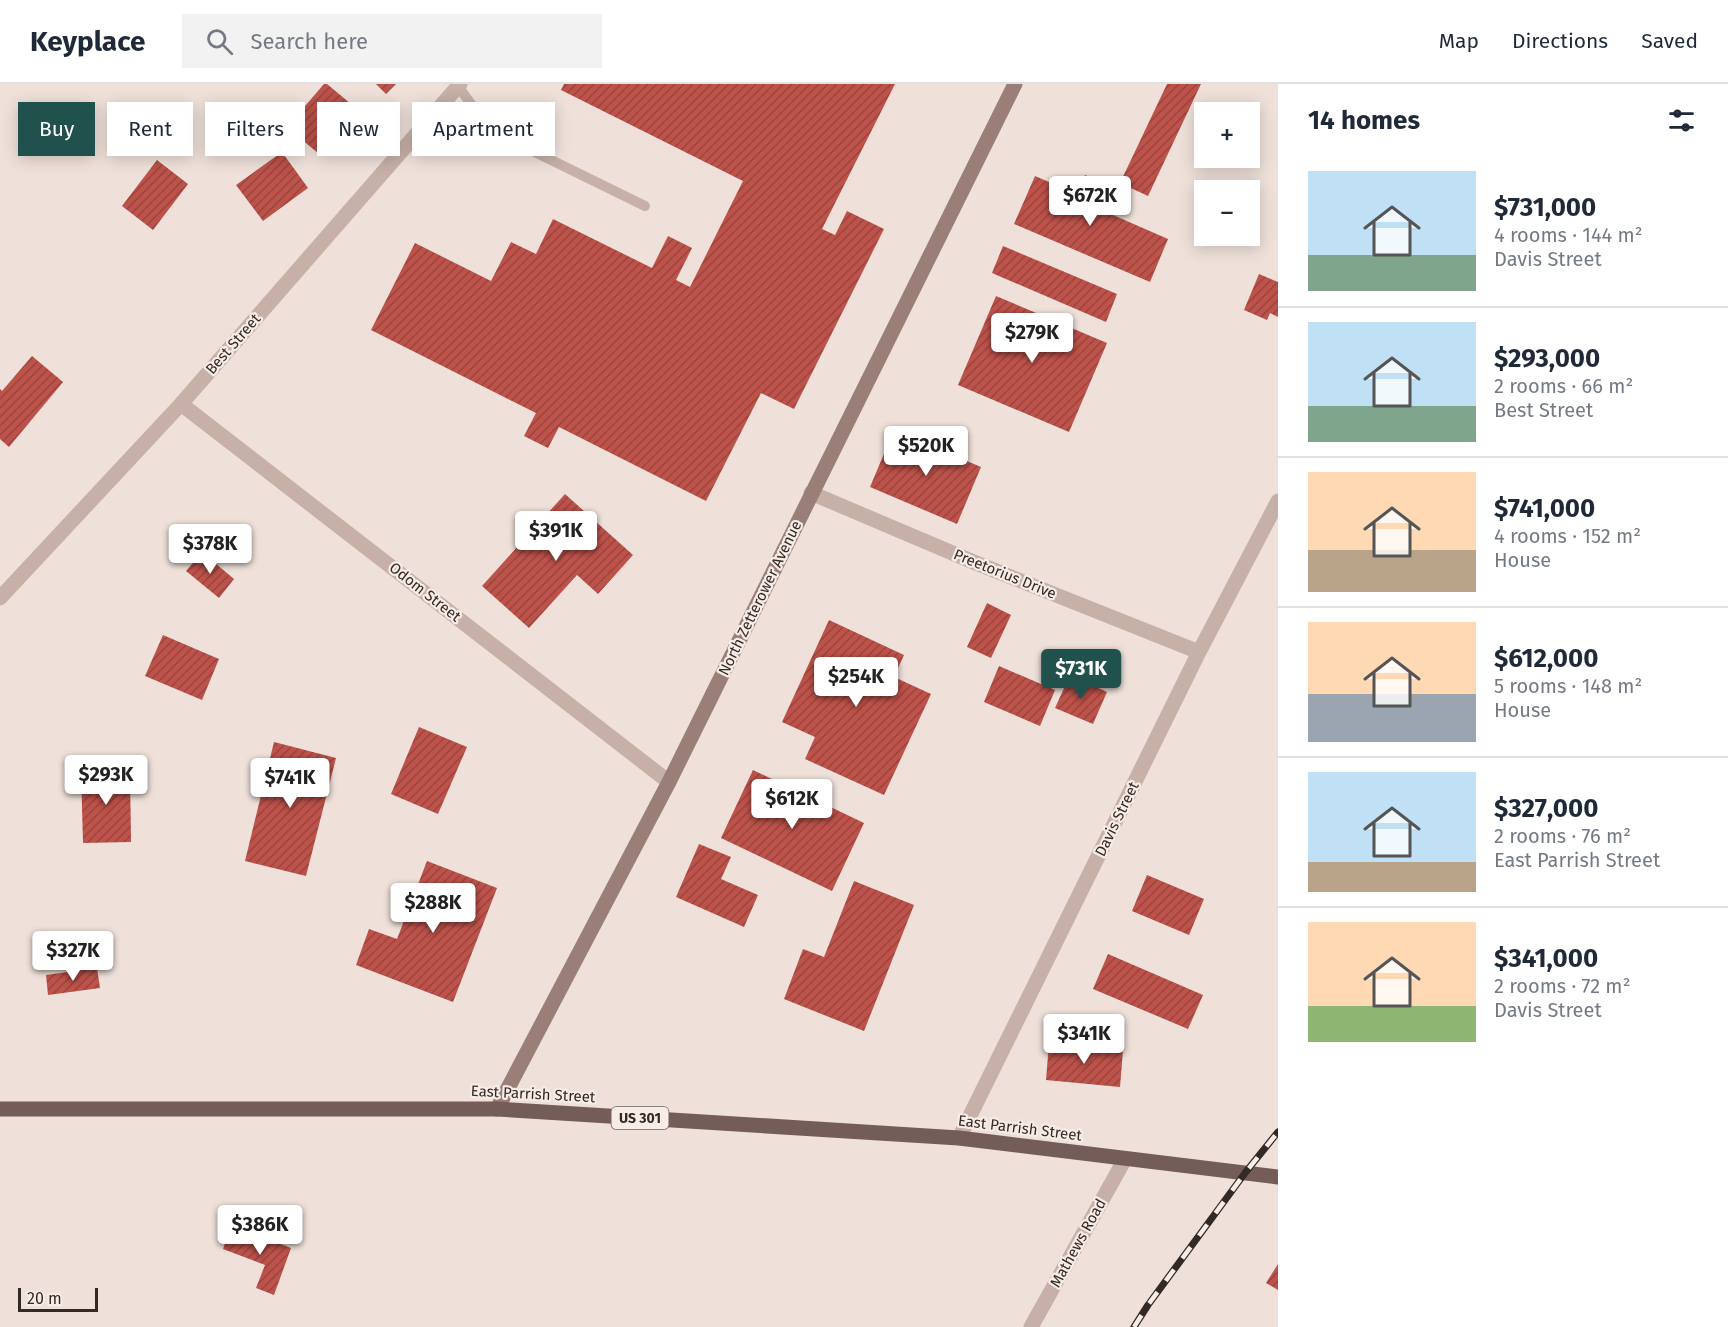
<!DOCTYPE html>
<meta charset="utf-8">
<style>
body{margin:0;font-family:"Fira Sans",sans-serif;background:#f2f2f3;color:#1f2937;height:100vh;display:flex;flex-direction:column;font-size:22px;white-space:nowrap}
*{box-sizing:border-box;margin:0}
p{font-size:20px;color:#747a83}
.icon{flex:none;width:33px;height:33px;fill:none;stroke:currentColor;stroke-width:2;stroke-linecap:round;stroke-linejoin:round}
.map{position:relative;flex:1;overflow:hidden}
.details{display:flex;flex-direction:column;background:#fff;width:450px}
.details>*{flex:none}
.top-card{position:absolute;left:18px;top:18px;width:570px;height:54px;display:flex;gap:12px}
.tools{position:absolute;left:1194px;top:18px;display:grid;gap:12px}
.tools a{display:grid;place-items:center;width:66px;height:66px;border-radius:0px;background:#fff;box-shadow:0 3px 15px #0003;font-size:30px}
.scale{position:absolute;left:18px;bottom:15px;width:80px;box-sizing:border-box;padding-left:6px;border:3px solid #332927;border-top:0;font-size:16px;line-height:21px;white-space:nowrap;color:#332927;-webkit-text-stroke:4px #f7ece6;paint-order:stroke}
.price{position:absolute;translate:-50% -51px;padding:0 14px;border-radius:6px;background:#fff;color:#222;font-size:20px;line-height:39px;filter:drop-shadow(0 2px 3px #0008)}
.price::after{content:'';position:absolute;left:50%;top:36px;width:18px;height:14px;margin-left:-9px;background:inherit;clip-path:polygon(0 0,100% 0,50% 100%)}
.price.on{background:#20514c;color:#fff}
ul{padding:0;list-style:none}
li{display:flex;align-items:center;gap:18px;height:150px;padding:0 30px}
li+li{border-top:2px solid #e0e1e3}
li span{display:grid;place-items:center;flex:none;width:168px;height:120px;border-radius:0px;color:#555}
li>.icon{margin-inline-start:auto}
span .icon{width:72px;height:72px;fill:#fffc;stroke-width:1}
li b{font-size:26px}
h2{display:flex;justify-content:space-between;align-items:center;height:72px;padding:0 30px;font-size:26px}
.tag{padding:0 21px;border-radius:0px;background:#fff;box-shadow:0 3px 15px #0003;font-size:21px;line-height:54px}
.tag.on{background:#20514c;color:#fff}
header{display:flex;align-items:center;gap:36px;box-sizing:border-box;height:84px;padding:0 30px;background:#fff;border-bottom:2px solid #e0e1e3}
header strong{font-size:28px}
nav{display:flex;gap:33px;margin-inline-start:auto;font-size:21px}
.search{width:420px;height:54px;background:#f2f2f3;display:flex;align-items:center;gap:15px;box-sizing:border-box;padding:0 21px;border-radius:0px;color:#747a83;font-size:22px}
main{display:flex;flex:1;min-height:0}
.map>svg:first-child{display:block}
</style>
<header>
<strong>Keyplace</strong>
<div class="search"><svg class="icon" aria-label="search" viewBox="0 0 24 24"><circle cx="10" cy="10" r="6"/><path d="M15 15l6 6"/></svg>Search here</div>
<nav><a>Map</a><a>Directions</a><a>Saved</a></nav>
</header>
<main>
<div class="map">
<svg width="1278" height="1243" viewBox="0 0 1278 1243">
<defs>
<pattern id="building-hatch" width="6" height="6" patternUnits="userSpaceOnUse" patternTransform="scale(1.5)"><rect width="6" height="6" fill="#bd524a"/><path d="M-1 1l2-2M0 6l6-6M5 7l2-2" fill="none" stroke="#9a443e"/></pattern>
</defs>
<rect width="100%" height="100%" fill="#efe1da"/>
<path fill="url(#building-hatch)" d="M324,0H327L357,25L319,70L287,43Z
M376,0H396L386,10Z
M564,0H895L822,145L835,151L847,127L884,145L794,325L761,309L706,417L559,343L548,364L524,352L536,329L371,246L415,159L491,197L511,158L536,170L553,135L652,184L668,152L692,164L676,196L690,203L743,97L561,6Z
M1167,0H1201L1148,112L1120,99Z
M282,68L308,104L263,137L236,101Z
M157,76L188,100L153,146L122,122Z
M1085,91L1107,101L1097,124L1168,155L1150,198L1014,140L1035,92L1077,110Z
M1003,162L1117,210L1106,238L992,189Z
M1259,190L1278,198V233L1270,229L1267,236L1244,226Z
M996,212L1107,259L1069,348L958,301Z
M32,272L63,298L9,363L0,355V305L2,307Z
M894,346L981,383L957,440L870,403Z
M565,410L633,471L598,510L577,491L529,544L482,502Z
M202,468L234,495L219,514L186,487Z
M987,519L1011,531L991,574L967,563Z
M829,536L904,571L894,593L931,610L884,711L805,675L815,653L782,638Z
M163,551L219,575L202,616L145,592Z
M999,582L1055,606L1040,642L984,618Z
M1070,591L1107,608L1093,640L1055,624Z
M419,643L467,663L438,730L391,710Z
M274,658L336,674L306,792L245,777Z
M130,686L131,758L83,759L81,687Z
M753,686L864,739L832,807L721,754Z
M699,760L731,773L721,795L758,811L744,843L676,813Z
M427,777L497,804L453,918L356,881L369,845L397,855Z
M1147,791L1204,815L1189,851L1132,827Z
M854,797L914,821L864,947L784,915L803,865L824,873Z
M1108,870L1203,911L1188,945L1093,905Z
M97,884L100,904L48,911L46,891Z
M1049,959L1123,966L1120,1003L1046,996Z
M232,1141L291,1164L274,1211L256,1204L265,1181L223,1165Z
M1278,1180V1206L1266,1199Z"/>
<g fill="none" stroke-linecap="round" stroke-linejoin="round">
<path stroke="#c6b0a7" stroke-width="10" d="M458,2L490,46L645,122"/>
<path stroke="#c6b0a7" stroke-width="15" d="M181,320L669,698
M811,409L976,479L1199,568
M0,514L181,320L460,0
M959,1054L1199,568L1278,417
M1031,1243L1125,1075"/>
<path stroke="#997f78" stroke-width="15" d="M497,1025L669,698L1015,0"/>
<path stroke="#745d59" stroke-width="15" d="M0,1025H497L959,1054L1278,1093"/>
<defs>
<path id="rail" d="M1134,1243L1148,1221L1245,1089L1278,1048"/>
</defs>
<use href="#rail" stroke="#332927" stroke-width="7"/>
<use href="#rail" stroke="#f7ece6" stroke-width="4.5" stroke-dasharray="14" stroke-linecap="butt"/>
</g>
<g text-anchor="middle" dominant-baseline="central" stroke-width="4.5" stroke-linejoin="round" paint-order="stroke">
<rect fill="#f7ece6" stroke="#6e6460" stroke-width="1.5" x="611.5" y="1023" width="57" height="22" rx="4.5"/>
<g font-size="14" font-weight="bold" fill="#332927">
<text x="640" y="1034">US 301</text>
</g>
<g font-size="15" fill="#332927" stroke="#f7ece6">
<text transform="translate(233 260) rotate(-49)">Best Street</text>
<text transform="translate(1005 490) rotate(22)">Preetorius Drive</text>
<text transform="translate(425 508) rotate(38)">Odom Street</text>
<text transform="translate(760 514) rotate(-64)">North Zetterower Avenue</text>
<text transform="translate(1117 735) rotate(-64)">Davis Street</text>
<text transform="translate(533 1010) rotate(3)">East Parrish Street</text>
<text transform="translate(1020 1044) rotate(7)">East Parrish Street</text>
<text transform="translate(1078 1159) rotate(-61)">Mathews Road</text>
</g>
</g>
</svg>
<div class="tools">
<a>+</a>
<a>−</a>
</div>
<div class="scale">20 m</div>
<b class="price" style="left:1090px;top:143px">$672K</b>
<b class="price" style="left:1032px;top:280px">$279K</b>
<b class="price" style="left:926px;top:393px">$520K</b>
<b class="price" style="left:556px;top:478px">$391K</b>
<b class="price" style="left:210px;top:491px">$378K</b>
<b class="price on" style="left:1081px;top:616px">$731K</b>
<b class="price" style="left:856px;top:624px">$254K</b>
<b class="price" style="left:106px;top:722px">$293K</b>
<b class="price" style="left:290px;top:725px">$741K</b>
<b class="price" style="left:792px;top:746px">$612K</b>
<b class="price" style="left:433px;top:850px">$288K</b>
<b class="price" style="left:73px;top:898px">$327K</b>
<b class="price" style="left:1084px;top:981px">$341K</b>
<b class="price" style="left:260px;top:1172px">$386K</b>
<div class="top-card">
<a class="tag on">Buy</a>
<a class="tag">Rent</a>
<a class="tag">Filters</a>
<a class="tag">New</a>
<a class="tag">Apartment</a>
</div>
</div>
<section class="details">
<h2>14 homes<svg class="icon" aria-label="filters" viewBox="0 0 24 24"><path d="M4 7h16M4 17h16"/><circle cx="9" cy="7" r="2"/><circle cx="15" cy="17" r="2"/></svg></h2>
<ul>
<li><span style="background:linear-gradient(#bfe0f5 70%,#7fa58c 0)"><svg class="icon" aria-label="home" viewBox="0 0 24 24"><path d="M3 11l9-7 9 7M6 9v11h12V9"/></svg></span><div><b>$731,000</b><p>4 rooms · 144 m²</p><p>Davis Street</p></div></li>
<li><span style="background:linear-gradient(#bfe0f5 70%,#7fa58c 0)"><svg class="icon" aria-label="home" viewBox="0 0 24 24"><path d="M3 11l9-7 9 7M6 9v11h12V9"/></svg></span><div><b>$293,000</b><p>2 rooms · 66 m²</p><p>Best Street</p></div></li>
<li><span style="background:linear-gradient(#ffd9b3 65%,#b9a48a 0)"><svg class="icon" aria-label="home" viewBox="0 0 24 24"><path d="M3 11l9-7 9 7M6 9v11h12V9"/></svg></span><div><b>$741,000</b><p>4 rooms · 152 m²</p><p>House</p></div></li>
<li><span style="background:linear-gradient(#ffd9b3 60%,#9aa5b1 0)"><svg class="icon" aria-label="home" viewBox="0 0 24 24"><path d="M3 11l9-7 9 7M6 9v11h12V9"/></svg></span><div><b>$612,000</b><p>5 rooms · 148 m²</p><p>House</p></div></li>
<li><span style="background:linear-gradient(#bfe0f5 75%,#b9a48a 0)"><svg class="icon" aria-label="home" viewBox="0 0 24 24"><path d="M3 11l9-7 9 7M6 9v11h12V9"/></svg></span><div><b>$327,000</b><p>2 rooms · 76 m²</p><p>East Parrish Street</p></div></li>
<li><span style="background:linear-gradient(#ffd9b3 70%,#8fb573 0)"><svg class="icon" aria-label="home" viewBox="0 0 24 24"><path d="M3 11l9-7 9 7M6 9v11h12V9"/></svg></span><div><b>$341,000</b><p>2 rooms · 72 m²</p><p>Davis Street</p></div></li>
</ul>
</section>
</main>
